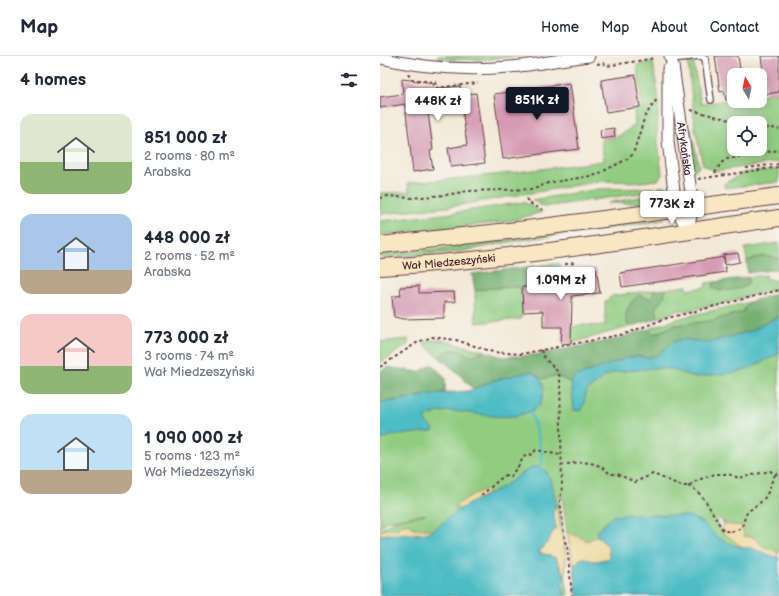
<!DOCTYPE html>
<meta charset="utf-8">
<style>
body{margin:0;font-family:"Balsamiq Sans",sans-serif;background:#f6f6f7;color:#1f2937;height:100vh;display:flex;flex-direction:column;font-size:15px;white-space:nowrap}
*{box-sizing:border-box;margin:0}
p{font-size:13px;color:#747a83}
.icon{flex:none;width:22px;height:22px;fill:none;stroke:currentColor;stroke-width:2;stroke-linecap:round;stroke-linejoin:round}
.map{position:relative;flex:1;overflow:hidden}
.drawer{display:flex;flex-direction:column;background:#fff;width:380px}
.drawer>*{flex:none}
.needle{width:26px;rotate:351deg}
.tools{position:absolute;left:347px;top:12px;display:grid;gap:8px}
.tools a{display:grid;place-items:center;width:40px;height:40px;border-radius:8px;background:#fff;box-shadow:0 2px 10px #0003;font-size:20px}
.price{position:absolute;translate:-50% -34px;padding:0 9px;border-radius:4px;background:#fff;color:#222;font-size:13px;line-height:26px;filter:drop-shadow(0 1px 2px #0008)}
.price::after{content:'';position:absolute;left:50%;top:24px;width:12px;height:9px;margin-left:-6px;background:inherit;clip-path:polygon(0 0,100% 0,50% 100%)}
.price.current{background:#111827;color:#fff}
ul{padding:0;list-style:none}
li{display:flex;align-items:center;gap:12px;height:100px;padding:0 20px}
li span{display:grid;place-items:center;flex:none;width:112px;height:80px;border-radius:12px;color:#555}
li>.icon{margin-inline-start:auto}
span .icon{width:48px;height:48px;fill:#fffc;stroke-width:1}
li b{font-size:17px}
h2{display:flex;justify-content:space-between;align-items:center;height:48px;padding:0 20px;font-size:17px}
header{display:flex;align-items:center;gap:24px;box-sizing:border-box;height:56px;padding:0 20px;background:#fff;border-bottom:1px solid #e0e1e3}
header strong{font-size:19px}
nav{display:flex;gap:22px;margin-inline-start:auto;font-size:14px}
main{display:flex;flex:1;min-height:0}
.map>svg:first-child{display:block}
</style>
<header>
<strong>Map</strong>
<nav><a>Home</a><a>Map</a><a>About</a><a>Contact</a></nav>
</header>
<main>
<section class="drawer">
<h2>4 homes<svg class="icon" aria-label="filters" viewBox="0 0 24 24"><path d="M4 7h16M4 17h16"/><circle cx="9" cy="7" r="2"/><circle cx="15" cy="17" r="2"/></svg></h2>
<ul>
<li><span style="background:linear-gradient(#dfe7d0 60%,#8fb573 0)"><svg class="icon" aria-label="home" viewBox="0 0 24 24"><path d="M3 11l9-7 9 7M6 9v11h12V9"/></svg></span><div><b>851 000 zł</b><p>2 rooms · 80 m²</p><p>Arabska</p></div></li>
<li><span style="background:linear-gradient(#a9c7e8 70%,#b9a48a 0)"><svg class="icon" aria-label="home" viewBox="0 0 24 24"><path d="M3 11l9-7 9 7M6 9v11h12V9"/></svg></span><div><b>448 000 zł</b><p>2 rooms · 52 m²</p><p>Arabska</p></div></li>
<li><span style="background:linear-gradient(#f6c9c9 65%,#8fb573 0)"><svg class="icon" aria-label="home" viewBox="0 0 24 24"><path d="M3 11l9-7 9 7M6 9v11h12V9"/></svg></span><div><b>773 000 zł</b><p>3 rooms · 74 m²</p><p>Wał Miedzeszyński</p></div></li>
<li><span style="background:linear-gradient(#bfe0f5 70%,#b9a48a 0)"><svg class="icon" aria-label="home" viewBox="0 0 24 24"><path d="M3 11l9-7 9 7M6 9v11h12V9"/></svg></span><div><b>1 090 000 zł</b><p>5 rooms · 123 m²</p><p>Wał Miedzeszyński</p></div></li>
</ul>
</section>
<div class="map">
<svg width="399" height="540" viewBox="0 0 399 540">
<rect width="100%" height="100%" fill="#f6f6f2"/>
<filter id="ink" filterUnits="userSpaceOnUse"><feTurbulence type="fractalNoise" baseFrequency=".025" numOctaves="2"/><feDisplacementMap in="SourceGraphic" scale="8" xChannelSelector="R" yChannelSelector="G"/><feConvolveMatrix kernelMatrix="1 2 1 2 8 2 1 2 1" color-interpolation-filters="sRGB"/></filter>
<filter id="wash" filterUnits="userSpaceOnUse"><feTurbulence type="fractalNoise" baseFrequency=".012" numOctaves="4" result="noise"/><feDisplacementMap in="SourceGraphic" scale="16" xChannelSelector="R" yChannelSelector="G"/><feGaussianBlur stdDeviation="0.9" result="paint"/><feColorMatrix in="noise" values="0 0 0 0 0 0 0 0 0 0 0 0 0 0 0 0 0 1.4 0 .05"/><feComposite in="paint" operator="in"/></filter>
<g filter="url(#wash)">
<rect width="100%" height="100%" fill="#f3e8d5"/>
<path fill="#91cc81" stroke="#6e7656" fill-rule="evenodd" d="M57,0H138L101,4L59,3Z
M308,5H313L321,48L354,43V45H380V39L399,36V106L335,115L323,109L315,73ZM354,67H380V93H354Z
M271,6H273L279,46L277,77L282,119L278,124L260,126L222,125L67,151L0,158V137L29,136L28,127L114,119L224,105L221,84L237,81L255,69L254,54L262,52L257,9Z
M311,73L319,111L316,114L312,115L307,74Z
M399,113V126L345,132L344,128L363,117Z
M286,130C279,153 247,146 228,147L271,139L275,138L279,131Z
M274,132L268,136L164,151L152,144L219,133Z
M144,146L162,156L126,166L0,179V165L73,157Z
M285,162L279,165L123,187L79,196L0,202V198L57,193Z
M399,187V203L397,202L377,201L367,205L365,192Z
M386,219L384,222L398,225L399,223V232L337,249L304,255L300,254L278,262L276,251L283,243L286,233L307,230V234L325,231L326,227L335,226L332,229L340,235L361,232L368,228L369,221Z
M142,231L143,256L141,263L96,267L95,235L110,232Z
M275,234L271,243L260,239C249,247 241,258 249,271L191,287L192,271C203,267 214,271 225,269V246L232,240Z
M369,246L363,256L330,265L295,269L274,278L269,273C300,259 336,255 369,246Z
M28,283V289L0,307V286Z
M50,284H62L104,295L91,300C77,293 72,290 59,301L43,288Z
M399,288V498L396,495L382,490L375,482L363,480L362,470L344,468L340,462L336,466L342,476L370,492L330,486L197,540L194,510L187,476L182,441L178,440L186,498L185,519L188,538V540H185L142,419L123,431L0,537V474L14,465L46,458L6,465L0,472V378L86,341L0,347L65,336L78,337L89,335L115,324L175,320L191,326L194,321Z"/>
<path fill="#74b06f" stroke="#5f684d" d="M383,200L393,201L399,203V213L368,217L367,205Z
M179,207L181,229L110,232L95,235L92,218Z
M369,221L368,228C362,234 339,237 332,232L335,226Z
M286,233L283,243L276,251L278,262L249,271C242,258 249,247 259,239L271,243L275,234Z
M399,237V260L371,275L326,287L304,283L296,285L276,300L267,302L258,300L247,302L194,321L191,326L175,320L162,323L153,316L115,324L93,333L78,317L59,301C72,290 77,293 91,300L104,295L123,301L155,299L233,284L269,273L274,278L295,269L330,265L363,256L369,246Z
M52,308L65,322V336L0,347V315L8,311L39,316Z"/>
<path fill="#eeda9e" stroke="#9c7c64" d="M104,434L109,437L80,453L74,451L92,439Z
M176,449L186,498L185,519L176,502L158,496L164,491L176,471L173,456Z
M29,467L33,472L54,474L46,477L0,479V475L6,473H17L21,469Z
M344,468L362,470L364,480L375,482L382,490L396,495L399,502L364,492L342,476Z
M187,476L208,485L217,480L228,490L230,502L212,506L205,502L200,503L194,510Z"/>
<path fill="#4dbcc4" stroke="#4c6e78" d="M399,260V298C387,302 377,310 364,314C350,319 334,318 320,321H313L292,313L275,312L235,316L226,320L206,335L204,348L200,355L194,354L191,326L194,321L247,302L258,300L267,302L276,300L296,285L303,283L326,287L371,275Z
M148,316H153C167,327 165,333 160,349C124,378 76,341 45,362L46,367L54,373L53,375L10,380L0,384V347L40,341L49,338L89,335L115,324Z
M155,410L166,415L171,423L176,449L173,456L176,471L164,491L158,496L176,502L186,524L181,528L185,540H0V479C17,476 35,482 52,475C56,473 70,460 76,456C91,445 108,439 124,430C134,424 146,413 155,410Z
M253,458L309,460L323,467L338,482L358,491L370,492L399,502V540H197L194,510L200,503L205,502C214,507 220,505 229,502L228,490L217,480V475L233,460Z"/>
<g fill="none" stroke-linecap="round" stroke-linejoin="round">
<path stroke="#4dbcc4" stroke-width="3" d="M151,357C156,374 164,394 161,412"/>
</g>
<g id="blocks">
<path fill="#d69bb2" d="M335,0H358L361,19H354V43L346,44L344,35L340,36Z
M381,0H399V36L386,38Z
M255,19L260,51L226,56L221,24Z
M22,23L54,27L52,33L80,30L82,39L96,37L105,107L71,111L68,92L87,89L82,52L48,56L53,94L50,95L53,113L33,116L25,48L0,52V41L23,38Z
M190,27L199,93L123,103L114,38Z
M234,72L235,81L221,83L220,74Z
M358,197L360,206L345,209L344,201L346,216L242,231L240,217L344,201L343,199Z
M216,212L220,237L192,240L191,287L181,288L182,271H163V255L143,256L142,231H152L153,234L190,233L188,216Z
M39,230V237L74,236L75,246H64V262L24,263L14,261L12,241L21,239L20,231Z"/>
</g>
</g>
<g filter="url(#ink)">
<use href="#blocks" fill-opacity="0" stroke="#633d44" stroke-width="1"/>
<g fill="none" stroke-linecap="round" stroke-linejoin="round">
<defs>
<path id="lane" d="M290,3L321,0L325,2L331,44"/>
<g id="street">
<path id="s1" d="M290,0L293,10L313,150L308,175"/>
<path d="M0,2C43,12 86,15 130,11C156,9 182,3 209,0"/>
<path d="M288,13V85L296,152L308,175"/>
</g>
<g id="secondary">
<path d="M0,189L147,173L399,140"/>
<path id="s2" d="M0,211C134,204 266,181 399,162"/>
</g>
</defs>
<use href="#lane" stroke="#633d44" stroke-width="8"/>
<use href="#street" stroke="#633d44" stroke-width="13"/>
<use href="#secondary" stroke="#633d44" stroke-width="18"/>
<path stroke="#633d44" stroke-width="2" stroke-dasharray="3 3" stroke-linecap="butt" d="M217,8L223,7L227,10L275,2
M28,18L31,23L55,26L56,32L98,27
M311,54L361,67
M380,71L399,73
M366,112L399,108
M335,117L341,107L347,103L399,94
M318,123L399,111
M0,142L8,140L29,142L66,139L88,135L154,133L168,127L216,119L249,102L253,98L265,60L277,43
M146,143L151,148L163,154
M187,215L186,208L194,207L193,205
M161,294C166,309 174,307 180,321L182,431L180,444L185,486L187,489L192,540
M0,311L38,286L52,281L76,284L113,296L141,298L245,278L284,263L399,234
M181,409C200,406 216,403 230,418H237L255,426L273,418L302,430H308L318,424L335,418H348L359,422L390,415L396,418L399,417
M308,430C327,438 332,460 344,475C349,475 355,476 359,473C365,470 363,462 367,457C373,450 383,447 387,438C391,431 391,423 396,418
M101,439C110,433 116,425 126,419L131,420C136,411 139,412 143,401L152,398L156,394C166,395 171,398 181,399"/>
<use href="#lane" stroke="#fff" stroke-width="5.5"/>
<use href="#street" stroke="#fff" stroke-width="11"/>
<use href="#secondary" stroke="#f9e7c3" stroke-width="16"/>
</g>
</g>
<g text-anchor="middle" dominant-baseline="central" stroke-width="3" stroke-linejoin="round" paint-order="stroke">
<g font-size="11" fill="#4a1f2b" stroke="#f6f6f2">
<text stroke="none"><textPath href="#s1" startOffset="94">Afrykańska</textPath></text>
<text stroke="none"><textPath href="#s2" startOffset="69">Wał Miedzeszyński</textPath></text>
</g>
</g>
</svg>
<div class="tools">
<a><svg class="needle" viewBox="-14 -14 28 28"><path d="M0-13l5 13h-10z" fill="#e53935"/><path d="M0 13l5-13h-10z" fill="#747a83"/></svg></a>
<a><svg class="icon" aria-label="locate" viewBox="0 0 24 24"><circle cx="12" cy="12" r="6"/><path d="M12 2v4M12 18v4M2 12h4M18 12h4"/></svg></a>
</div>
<b class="price current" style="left:157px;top:65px">851K zł</b>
<b class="price" style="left:58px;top:66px">448K zł</b>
<b class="price" style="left:292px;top:169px">773K zł</b>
<b class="price" style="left:181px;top:245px">1.09M zł</b>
</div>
</main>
